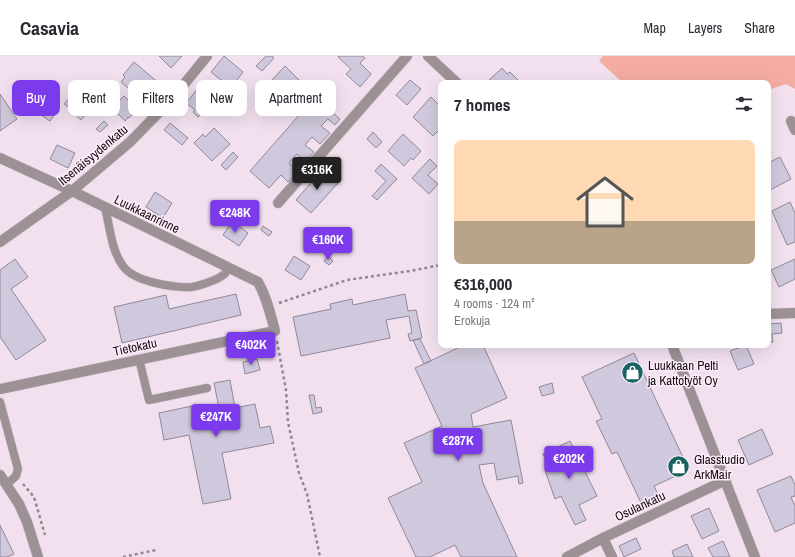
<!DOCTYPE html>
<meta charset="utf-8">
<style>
body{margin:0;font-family:"Archivo Narrow",sans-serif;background:#f2f2f3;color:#2b2b33;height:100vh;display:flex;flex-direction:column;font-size:15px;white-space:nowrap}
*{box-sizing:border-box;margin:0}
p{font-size:13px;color:#7c7c81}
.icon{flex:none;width:22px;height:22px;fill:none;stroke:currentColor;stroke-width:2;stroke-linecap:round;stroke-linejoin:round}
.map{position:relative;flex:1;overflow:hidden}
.side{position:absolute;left:438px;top:24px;width:333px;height:268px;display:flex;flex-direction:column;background:#fff;border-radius:8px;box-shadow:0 4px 16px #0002}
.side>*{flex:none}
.hud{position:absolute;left:12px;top:24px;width:366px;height:36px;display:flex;gap:8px}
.price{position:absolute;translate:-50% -34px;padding:0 9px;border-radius:4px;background:#7c3aed;color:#fff;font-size:13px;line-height:26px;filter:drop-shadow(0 1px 2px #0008)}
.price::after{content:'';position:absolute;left:50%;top:24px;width:12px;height:9px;margin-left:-6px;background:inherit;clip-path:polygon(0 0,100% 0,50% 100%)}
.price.selected{background:#222;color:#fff}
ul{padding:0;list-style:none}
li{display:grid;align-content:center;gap:8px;height:212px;padding:0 16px}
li+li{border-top:1px solid #e1e1e2}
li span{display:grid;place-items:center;height:124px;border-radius:8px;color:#555}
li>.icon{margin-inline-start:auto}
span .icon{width:72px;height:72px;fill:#fffc;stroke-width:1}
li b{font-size:17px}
h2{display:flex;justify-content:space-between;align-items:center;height:48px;padding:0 16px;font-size:17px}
.chip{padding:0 14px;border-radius:8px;background:#fff;box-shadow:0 4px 16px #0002;font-size:14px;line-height:36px}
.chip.selected{background:#7c3aed;color:#fff}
header{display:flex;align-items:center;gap:24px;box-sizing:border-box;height:56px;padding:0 20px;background:#fff;border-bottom:1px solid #e1e1e2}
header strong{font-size:19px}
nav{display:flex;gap:22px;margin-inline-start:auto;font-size:14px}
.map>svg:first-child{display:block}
</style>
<header>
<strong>Casavia</strong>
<nav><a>Map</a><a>Layers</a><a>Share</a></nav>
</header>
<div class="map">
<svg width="795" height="501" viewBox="0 0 795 501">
<rect width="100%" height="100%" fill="#f2e0ee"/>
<path fill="#f4aca2" d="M603,0H795V33L786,28L768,34V27H623L599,5Z"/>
<path fill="#d0c8dc" stroke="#90899b" d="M159,0H182L171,12Z
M224,0L243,16L231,32L211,16Z
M266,0H272L274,2L262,15L256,10Z
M339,0H363L365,2L360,7L371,18L360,31L346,18L351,13L338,1Z
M134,6L161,29L145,47L121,26L125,21L123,19Z
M285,10L300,25L286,39L281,34L277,39L270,31L274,27L271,25Z
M502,12L507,18L510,16L518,24L515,27H489L488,25Z
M410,24L421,33L407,49L396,39Z
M199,31L215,44L202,59L201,58L198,61L193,56L195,54L186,47Z
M0,38L17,63L0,75Z
M73,38L78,43L70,52L64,48Z
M86,38L96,47L81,64L71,55Z
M124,40L138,53L129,62L128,61L125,65L117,57L120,53L115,49Z
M315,41L340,63L335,69L328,63L321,70L330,77L320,88L312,81L305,89L314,96L305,106L297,98L289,107L298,115L288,126L281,119L269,132L250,115Z
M431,41L441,51V72L433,80L413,61Z
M46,52L55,58L50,65L41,59Z
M104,65L108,69L100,76L96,73Z
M170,67L188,82L182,89L164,74Z
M214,72L230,88L212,105L194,87L203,78L205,81Z
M373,76L382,86L376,92L367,83Z
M403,78L421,95L413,104L411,102L404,110L388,95Z
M57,89L75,97L68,112L50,103Z
M233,96L238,101L226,114L221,109Z
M780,101L791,123L768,135V107Z
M430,103L437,110L428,119L438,128L429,138L412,122Z
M381,108L397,123L377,144L372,140L386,125L375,115Z
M323,113L338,127L311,157L296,144Z
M155,136L172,147L163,162L146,151Z
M790,146L795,157V186L787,189L772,155Z
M232,165L248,177L239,190L223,179Z
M263,170L272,176L269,180L261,174Z
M294,200L310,210L301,224L285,214Z
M328,200L333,205L329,209L324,205Z
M15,203L28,221L11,233L46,284L16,304L0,281V214Z
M795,203V223L779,231L771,214Z
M236,238L241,259L122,287L114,251L166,239L169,253Z
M405,238L408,255L416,254L422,282L410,285L408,278L412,277L409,260L386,264L390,282L301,300L293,261L331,253L330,248L352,243L353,249Z
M781,267L782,277L772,278L773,286H768V268Z
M420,283L431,305L424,308L413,284Z
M464,289H483L507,342L471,358L473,371L511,364L523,427L519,428L518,420L497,424L494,407L479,409L483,427L517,501H461L455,489L430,501H416L388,442L422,426L404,387L442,370L415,312Z
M746,289L754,308L738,314L730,295Z
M634,297L689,414L654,430L659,441L642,449L617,396L612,398L596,365L602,363L582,321Z
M257,303L260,314L245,318L243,306Z
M230,324L235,352L255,348L260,372L270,370L274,387L222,397L231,443L203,448L189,379L164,384L159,357L192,350L194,357L219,352L214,327Z
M552,327L554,337L542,340L539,331Z
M309,339H314L316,352L321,351L322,356L313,358Z
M762,373L773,398L749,409L738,384Z
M570,385L597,440L579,449L586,464L575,469L561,440L555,443L545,414L550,413L543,398Z
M791,420L795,429V440L791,441L795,450V467L775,476L757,434Z
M709,452L719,475L702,483L691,460Z
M0,469L14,498L7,501H0Z
M636,482L641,493L624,501L619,490Z
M723,485L730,501H713L708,492Z
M687,488L693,501H674L672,495Z"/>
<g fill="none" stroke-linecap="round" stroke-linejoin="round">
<defs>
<path id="service" d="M105,152C110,170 111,194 123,210C134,226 174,232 192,231C198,230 218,224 223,219C226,218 227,214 229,212
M139,303L149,344L207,332
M0,346L18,413L16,420L6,429"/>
<path id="minor" d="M791,65L795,74
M0,102L72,135L258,226C267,242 270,257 275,275L0,333
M278,147L407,0
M0,186L72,135L130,86L172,43L207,0
M768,258L795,257
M603,482L612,501
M567,501L603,482L726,424"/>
<path id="tertiary" d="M428,0L457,27
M672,289L755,501
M0,419L19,448L27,466L38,501"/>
</defs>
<use href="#service" stroke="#cebecb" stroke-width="9"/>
<use href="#minor" stroke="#cebecb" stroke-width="11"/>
<use href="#tertiary" stroke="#cebecb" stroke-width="11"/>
<path stroke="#928690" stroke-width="2.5" stroke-dasharray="3 3" stroke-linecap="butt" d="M279,247L347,224L410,215L441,209
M277,285L286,334L288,366L299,417L307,438L320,501
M23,428L34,441L45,479
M123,501L156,494"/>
<use href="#service" stroke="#9c9295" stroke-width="8"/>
<use href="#minor" stroke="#9c9295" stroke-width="10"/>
<use href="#tertiary" stroke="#9c9295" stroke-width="10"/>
</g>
<defs>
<symbol id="shop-disc" viewBox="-11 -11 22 22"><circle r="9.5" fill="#166460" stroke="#ffedfc"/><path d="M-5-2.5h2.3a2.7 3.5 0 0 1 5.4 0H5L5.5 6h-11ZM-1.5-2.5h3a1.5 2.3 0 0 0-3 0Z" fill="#fff"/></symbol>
</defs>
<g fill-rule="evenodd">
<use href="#shop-disc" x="620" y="304" width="25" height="25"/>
<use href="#shop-disc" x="666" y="398" width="25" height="25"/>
</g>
<g text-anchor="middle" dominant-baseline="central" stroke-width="3" stroke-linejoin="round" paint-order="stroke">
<g font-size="13" fill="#140e13" stroke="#ffedfc">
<text transform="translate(93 99) rotate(-40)">Itsenäisyydenkatu</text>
<text transform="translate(147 158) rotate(26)">Luukkaanrinne</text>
<text transform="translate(135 291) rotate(-12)">Tietokatu</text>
<text transform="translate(640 450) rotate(-25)">Osulankatu</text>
</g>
<g font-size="13" fill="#140e13" stroke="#ffedfc" text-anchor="start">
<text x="648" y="309">Luukkaan Pelti<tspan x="648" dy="15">ja Kattotyöt Oy</tspan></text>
<text x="694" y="403">Glasstudio<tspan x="694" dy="15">ArkMair</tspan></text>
</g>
</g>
</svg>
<b class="price selected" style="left:317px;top:135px">€316K</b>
<b class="price" style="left:235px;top:178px">€248K</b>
<b class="price" style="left:328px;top:205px">€160K</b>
<b class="price" style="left:251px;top:310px">€402K</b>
<b class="price" style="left:216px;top:382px">€247K</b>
<b class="price" style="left:458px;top:406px">€287K</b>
<b class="price" style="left:569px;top:424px">€202K</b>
<div class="hud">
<a class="chip selected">Buy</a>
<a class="chip">Rent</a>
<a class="chip">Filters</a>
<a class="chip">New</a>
<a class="chip">Apartment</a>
</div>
<section class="side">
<h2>7 homes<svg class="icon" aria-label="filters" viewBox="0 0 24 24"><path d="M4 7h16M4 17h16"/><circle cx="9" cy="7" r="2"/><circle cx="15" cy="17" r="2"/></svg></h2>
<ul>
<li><span style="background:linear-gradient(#ffd9b3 65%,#b9a48a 0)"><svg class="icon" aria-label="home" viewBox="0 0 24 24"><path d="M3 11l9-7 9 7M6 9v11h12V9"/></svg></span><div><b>€316,000</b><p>4 rooms · 124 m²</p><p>Erokuja</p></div></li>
</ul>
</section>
</div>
